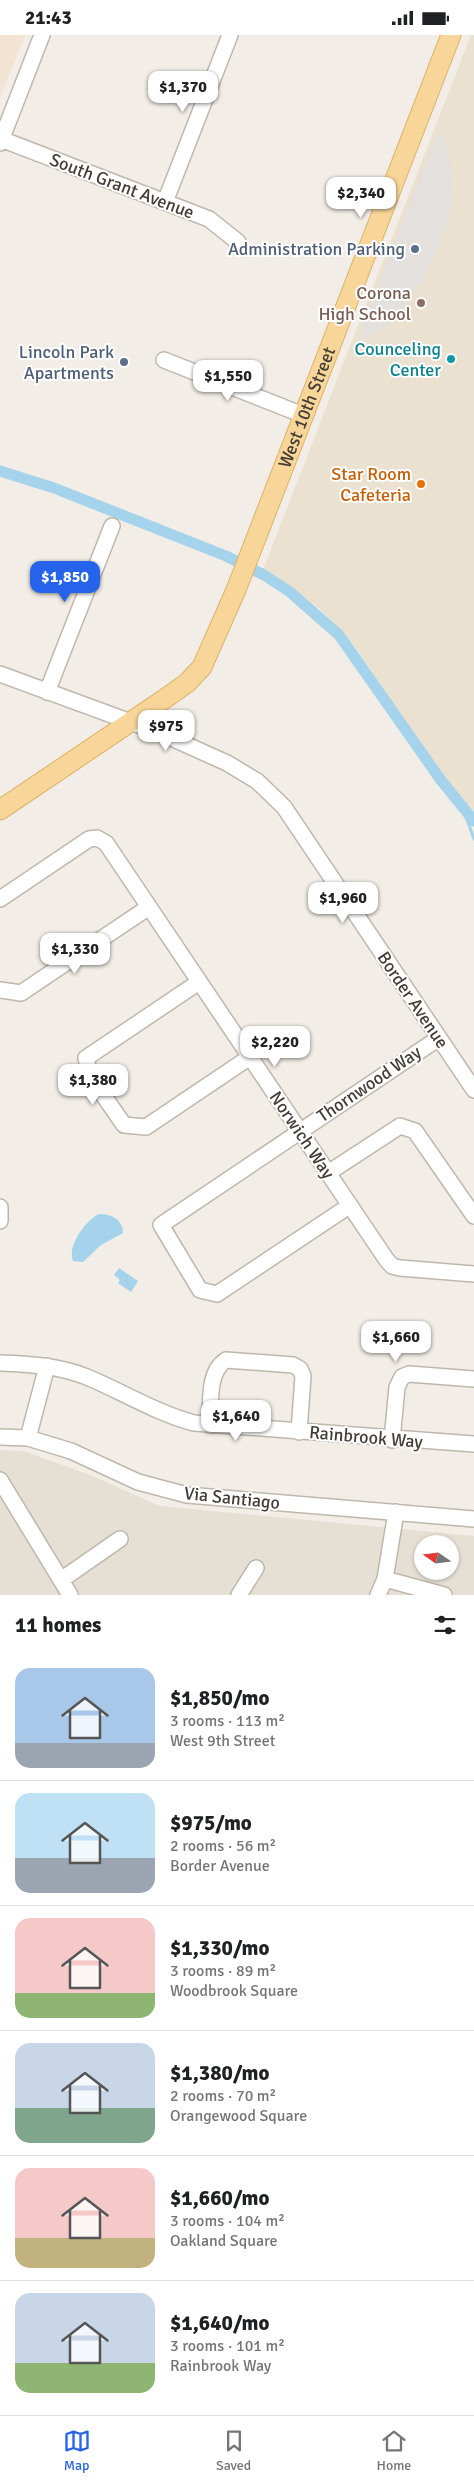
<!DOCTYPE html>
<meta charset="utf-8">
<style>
body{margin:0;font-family:Signika,sans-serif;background:#f2f2f2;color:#202124;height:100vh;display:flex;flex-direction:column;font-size:19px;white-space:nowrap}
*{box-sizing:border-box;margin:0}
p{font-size:16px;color:#757577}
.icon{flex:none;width:28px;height:28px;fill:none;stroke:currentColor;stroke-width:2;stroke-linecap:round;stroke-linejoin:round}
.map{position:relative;height:1560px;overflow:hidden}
.details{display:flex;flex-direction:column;background:#fff;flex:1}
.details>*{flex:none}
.needle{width:32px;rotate:284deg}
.buttons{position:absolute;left:414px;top:1500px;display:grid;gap:10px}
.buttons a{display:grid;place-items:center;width:45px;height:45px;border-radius:50%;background:#fff;box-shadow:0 1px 4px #0004;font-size:25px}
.price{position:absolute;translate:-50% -42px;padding:0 11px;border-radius:10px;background:#fff;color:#222;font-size:16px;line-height:32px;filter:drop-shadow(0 1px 2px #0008)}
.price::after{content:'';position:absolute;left:50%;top:30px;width:15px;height:11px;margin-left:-8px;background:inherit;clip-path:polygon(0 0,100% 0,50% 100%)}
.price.selected{background:#2563eb;color:#fff}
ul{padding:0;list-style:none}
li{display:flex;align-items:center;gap:15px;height:125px;padding:0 15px}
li+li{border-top:1px solid #e0e0e0}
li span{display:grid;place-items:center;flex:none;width:140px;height:100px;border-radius:15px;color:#555}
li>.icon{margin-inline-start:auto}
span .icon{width:60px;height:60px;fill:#fffc;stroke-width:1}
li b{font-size:21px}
h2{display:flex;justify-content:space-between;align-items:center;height:60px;padding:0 15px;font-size:21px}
.status{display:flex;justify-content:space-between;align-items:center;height:35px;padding:0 25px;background:#fff;direction:ltr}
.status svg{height:14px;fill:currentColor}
.tabs{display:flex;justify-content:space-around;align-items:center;height:70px;border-top:1px solid #e0e0e0;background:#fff;font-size:14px;color:#757577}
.tabs a{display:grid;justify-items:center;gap:2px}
.tabs .selected{color:#2563eb}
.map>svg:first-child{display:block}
</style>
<div class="status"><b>21:43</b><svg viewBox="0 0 49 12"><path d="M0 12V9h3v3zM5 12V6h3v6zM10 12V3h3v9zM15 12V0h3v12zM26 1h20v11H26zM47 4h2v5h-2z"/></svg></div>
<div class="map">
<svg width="474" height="1560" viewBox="0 0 474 1560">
<rect width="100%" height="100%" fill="#f2ede6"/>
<path fill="#e5dfd4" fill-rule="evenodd" d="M0,1415L23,1416L90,1440L160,1471L474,1501V1560H0ZM422,1509H450V1536H422Z"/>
<path fill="#f3e3d2" d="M0,0H25L0,62Z"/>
<path fill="#eae1d0" d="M471,0H474V781L442,742L356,613L321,575L294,554L263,535Z"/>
<path fill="#e3e0de" d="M438,97L444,105L451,130L453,153L449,186L421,251L418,249L406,270L387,290L364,306L359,300Z"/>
<path fill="#a5d3eb" d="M99,1179C111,1179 123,1184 123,1198L101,1210L83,1227L73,1226C67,1211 85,1186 99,1179Z
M119,1233L138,1246L131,1257L118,1248L120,1245L114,1240Z"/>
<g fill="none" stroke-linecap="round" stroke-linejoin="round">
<path stroke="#a5d3eb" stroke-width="3" d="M462,771L474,804"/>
<path stroke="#a5d3eb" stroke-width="11" d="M0,436L54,453L226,521L264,540L290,557L339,600L440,744L474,786"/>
<defs>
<path id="minor" d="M1,104L209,184L238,207
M0,108L42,0
M165,167L230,0
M164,325L303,380
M0,639L158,697L227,728L257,746L284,772L474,1055
M47,657L112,491
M0,864L89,804L97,803L106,808L386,1224L392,1231L400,1233L474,1239
M199,947L86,1023L90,1041L124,1090L146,1092L250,1022
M0,955L21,958L149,872
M328,1138L400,1091L415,1096L474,1181
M349,1171L217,1259L200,1255L161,1190L439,1003
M0,1172V1186
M0,1328C29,1329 60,1331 87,1342C123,1357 156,1378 194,1388L474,1409
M210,1390C211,1369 207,1337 226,1325L293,1330L300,1334L303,1341L299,1397
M0,1402L28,1403L71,1416L138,1447L187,1460L474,1484
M28,1403L47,1331
M392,1405L397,1352L402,1342L409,1339L474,1344
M0,1445L70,1560
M385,1544L444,1560
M61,1545L120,1504
M239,1560L256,1533
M378,1560L385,1544L396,1477"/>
<g id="major">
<path id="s1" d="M0,775L163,665L187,648L202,632L236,555L451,0"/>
</g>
</defs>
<use href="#minor" stroke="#bfb7ac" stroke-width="18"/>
<use href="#major" stroke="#dcb26a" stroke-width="21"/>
<use href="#minor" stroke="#fff" stroke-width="15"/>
<use href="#major" stroke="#f8d699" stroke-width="19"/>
</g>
<g fill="#5c6f8a" stroke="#fff" stroke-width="2">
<circle cx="415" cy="214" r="5"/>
<circle cx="124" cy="327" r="5"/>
</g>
<circle fill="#8d6e63" stroke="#fff" stroke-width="2" cx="421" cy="268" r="5"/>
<circle fill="#0f9aa8" stroke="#fff" stroke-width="2" cx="451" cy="324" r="5"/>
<circle fill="#e8710a" stroke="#fff" stroke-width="2" cx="421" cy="449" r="5"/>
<g text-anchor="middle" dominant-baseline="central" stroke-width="4" stroke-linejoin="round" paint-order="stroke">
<g font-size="18" fill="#443d36" stroke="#fff">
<text transform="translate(122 151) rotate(21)">South Grant Avenue</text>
<text stroke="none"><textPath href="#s1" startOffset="528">West 10th Street</textPath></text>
<text transform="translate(413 965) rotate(56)">Border Avenue</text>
<text transform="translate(369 1049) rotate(-34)">Thornwood Way</text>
<text transform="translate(302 1100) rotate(56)">Norwich Way</text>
<text transform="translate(366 1402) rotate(5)">Rainbrook Way</text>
<text transform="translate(232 1463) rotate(6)">Via Santiago</text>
</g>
<g font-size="18" fill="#4e5e75" stroke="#fff" text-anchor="end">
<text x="405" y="214">Administration Parking</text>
<text x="114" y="317">Lincoln Park<tspan x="114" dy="21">Apartments</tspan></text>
</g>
<g font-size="18" fill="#785e54" stroke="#fff" text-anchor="end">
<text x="411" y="258">Corona<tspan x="411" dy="21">High School</tspan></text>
</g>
<g font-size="18" fill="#0d838f" stroke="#fff" text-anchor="end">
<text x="441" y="314">Counceling<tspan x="441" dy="21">Center</tspan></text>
</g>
<g font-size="18" fill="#c56008" stroke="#fff" text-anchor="end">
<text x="411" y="439">Star Room<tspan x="411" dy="21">Cafeteria</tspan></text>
</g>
</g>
</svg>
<div class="buttons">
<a><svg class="needle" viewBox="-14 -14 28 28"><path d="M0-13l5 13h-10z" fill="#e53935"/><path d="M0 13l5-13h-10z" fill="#757577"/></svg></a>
</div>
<b class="price" style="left:183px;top:78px">$1,370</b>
<b class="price" style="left:361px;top:184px">$2,340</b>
<b class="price" style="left:228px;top:367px">$1,550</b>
<b class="price selected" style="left:65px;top:568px">$1,850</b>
<b class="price" style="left:166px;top:717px">$975</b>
<b class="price" style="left:343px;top:889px">$1,960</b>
<b class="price" style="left:75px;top:940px">$1,330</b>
<b class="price" style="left:275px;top:1033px">$2,220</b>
<b class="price" style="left:93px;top:1071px">$1,380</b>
<b class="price" style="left:396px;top:1328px">$1,660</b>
<b class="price" style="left:236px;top:1407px">$1,640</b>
</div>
<section class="details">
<h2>11 homes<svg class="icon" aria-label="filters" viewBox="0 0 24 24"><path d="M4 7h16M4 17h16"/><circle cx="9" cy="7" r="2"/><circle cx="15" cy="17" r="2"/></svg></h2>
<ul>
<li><span style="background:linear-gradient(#a9c7e8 75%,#9aa5b1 0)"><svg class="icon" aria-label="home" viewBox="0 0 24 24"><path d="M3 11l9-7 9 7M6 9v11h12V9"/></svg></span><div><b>$1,850/mo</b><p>3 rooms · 113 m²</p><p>West 9th Street</p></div></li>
<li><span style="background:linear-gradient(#bfe0f5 65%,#9aa5b1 0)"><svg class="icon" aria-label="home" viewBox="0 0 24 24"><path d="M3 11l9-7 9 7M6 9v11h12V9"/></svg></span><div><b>$975/mo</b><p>2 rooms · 56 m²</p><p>Border Avenue</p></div></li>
<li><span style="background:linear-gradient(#f6c9c9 75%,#8fb573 0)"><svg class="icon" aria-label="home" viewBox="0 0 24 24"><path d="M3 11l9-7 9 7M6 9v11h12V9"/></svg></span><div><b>$1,330/mo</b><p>3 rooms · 89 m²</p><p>Woodbrook Square</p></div></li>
<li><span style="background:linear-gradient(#c9d6e8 65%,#7fa58c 0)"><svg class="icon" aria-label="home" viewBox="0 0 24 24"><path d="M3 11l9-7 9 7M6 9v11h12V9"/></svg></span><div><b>$1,380/mo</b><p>2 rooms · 70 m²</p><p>Orangewood Square</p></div></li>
<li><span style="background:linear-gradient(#f6c9c9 70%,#c2b280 0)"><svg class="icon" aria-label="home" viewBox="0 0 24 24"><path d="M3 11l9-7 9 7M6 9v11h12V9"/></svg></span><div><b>$1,660/mo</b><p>3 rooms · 104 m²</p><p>Oakland Square</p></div></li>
<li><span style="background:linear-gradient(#c9d6e8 70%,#8fb573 0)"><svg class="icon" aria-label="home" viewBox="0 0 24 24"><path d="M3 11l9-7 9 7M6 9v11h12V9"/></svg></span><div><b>$1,640/mo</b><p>3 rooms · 101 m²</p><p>Rainbrook Way</p></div></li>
</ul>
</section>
<nav class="tabs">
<a class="selected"><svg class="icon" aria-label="map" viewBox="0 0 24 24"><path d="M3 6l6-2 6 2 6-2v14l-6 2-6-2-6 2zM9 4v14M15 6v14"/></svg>Map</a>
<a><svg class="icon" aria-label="saved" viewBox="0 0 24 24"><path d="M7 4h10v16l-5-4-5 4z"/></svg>Saved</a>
<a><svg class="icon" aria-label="home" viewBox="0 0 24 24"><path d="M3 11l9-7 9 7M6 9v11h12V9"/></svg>Home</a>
</nav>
